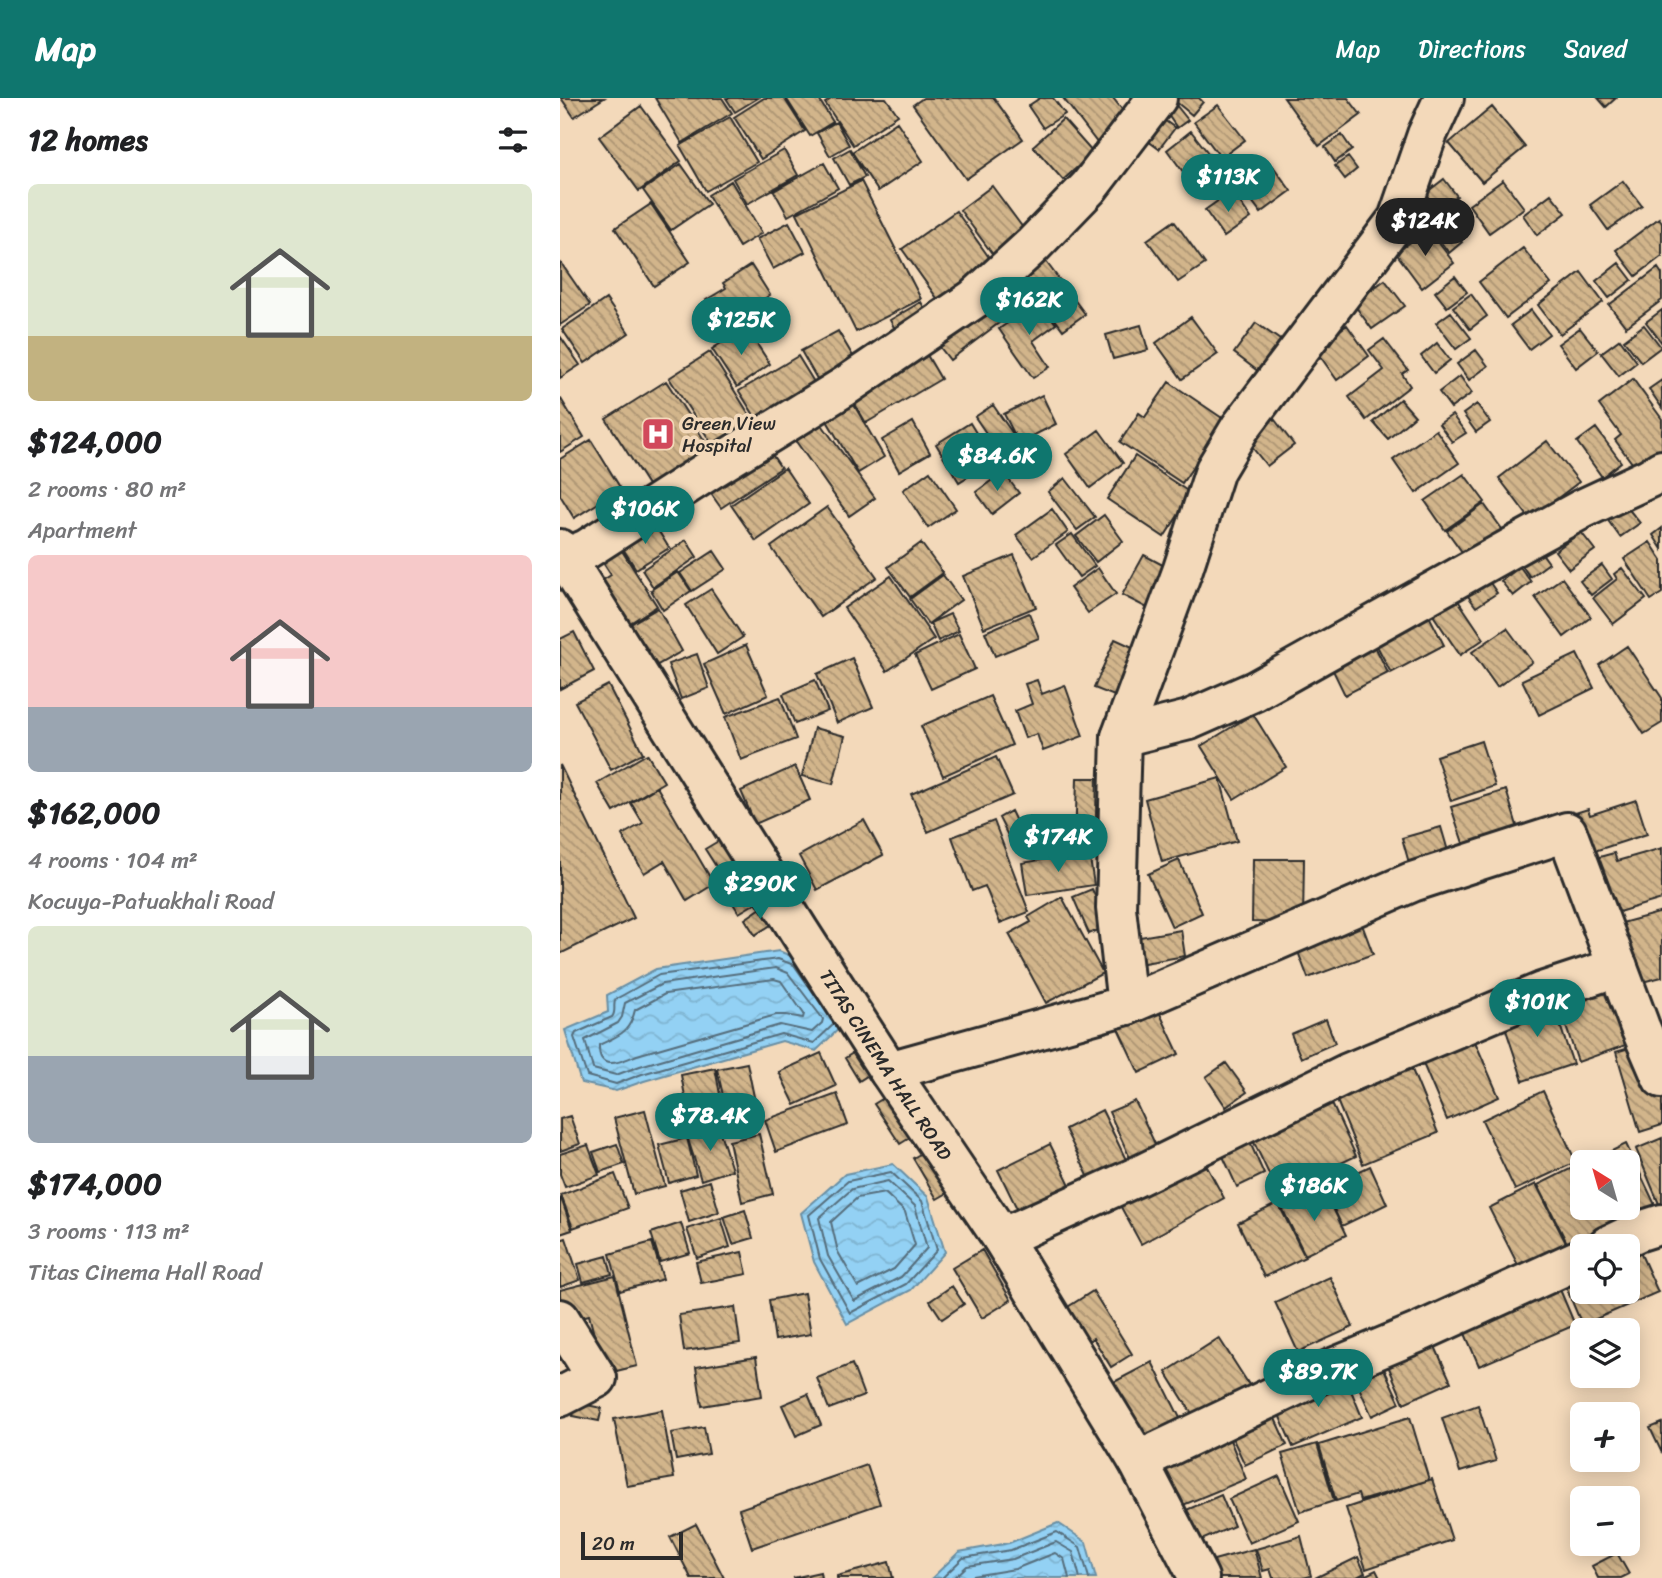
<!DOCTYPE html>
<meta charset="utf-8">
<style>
body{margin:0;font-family:Sriracha,sans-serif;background:#f2f2f2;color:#202124;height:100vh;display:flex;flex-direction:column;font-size:26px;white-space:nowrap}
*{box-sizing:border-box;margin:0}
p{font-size:23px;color:#757577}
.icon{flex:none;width:38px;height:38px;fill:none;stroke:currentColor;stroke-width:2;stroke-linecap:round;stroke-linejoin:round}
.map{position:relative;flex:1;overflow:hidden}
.details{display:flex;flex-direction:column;background:#fff;width:560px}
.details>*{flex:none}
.needle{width:46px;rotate:323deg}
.tools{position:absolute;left:1010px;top:1052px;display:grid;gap:14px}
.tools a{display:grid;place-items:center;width:70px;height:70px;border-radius:10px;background:#fff;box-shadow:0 4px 18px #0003;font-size:35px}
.scale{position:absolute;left:21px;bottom:18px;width:102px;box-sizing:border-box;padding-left:7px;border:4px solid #2b2b2b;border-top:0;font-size:19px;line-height:24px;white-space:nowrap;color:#2b2b2b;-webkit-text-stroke:5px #f3d9ba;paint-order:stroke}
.price{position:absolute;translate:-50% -60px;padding:0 16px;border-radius:24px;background:#0f766e;color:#fff;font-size:23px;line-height:46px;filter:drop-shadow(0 2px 4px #0008)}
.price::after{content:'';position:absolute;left:50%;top:42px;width:21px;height:16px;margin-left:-10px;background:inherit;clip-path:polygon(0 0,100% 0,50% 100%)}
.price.selected{background:#222;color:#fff}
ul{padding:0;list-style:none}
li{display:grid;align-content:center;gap:14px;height:371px;padding:0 28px}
li span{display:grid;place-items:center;height:217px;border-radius:10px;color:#555}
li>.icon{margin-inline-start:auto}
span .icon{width:126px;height:126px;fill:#fffc;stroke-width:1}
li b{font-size:30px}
h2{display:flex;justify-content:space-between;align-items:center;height:84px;padding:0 28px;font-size:30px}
header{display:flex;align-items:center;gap:42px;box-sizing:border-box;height:98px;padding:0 35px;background:#0f766e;color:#fff}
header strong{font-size:33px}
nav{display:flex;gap:38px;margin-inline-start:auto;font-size:24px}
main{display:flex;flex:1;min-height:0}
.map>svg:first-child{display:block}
</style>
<header>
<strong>Map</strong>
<nav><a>Map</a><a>Directions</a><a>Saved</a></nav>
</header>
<main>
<section class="details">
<h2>12 homes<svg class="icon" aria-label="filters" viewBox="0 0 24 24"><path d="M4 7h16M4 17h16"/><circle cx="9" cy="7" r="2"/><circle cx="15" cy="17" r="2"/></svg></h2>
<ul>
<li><span style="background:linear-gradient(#dfe7d0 70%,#c2b280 0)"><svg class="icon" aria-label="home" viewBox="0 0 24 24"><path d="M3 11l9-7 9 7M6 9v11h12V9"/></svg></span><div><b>$124,000</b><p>2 rooms · 80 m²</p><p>Apartment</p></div></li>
<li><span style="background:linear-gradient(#f6c9c9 70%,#9aa5b1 0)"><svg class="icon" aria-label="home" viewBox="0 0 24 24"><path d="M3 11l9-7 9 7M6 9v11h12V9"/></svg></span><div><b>$162,000</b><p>4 rooms · 104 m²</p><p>Kocuya-Patuakhali Road</p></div></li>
<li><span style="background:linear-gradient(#dfe7d0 60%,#9aa5b1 0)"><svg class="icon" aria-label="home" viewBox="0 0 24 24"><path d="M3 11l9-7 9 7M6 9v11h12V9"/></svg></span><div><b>$174,000</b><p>3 rooms · 113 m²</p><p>Titas Cinema Hall Road</p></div></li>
</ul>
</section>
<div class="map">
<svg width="1102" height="1480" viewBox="0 0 1102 1480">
<defs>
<pattern id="water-waves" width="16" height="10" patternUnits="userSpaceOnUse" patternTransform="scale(1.75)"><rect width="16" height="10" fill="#93d1f4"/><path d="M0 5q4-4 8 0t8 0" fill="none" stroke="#7fb4d1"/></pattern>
<pattern id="building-back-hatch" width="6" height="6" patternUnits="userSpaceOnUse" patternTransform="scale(1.75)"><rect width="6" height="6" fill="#d2b58b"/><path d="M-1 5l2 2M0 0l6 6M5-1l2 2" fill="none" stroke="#ab9372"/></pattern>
</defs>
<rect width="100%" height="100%" fill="#f3d9ba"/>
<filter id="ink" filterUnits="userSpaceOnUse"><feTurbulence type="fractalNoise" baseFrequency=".0143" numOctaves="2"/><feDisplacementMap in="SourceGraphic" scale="14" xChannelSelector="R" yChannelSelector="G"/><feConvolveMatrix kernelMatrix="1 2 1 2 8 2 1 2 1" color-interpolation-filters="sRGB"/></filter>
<g filter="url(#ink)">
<path fill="url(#water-waves)" stroke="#698fa4" stroke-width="2" d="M219,853L238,861L286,924L256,953L222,943L84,983L56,993L21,985L5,932L48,914L47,897L96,871Z
M333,1066L368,1099L385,1154L351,1192L287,1226L254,1164L241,1115L285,1076Z
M498,1425L526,1444L536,1480H372L399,1454L449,1445Z"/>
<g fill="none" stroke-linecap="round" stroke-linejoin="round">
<path stroke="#556d7b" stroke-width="2" d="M216,870L228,875L263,921L262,925L252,934L220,927L80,968L56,977L33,971L25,942L58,925L62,919L65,905L102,886Z
M214,881L221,883L244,916L243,920L226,917H216L77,957C60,964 38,975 39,947C59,937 69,936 75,912L105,896Z
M260,904L234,867L218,861L99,877L56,901C52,906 57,913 52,919L16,935L14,939L27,978L56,986L82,976L221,936L254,945L274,926
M331,1074L362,1103L377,1152L346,1186L290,1215L260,1161L249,1117L288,1083Z
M328,1083L355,1108L367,1150L341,1179L294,1203L268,1158L259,1120L292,1091Z
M325,1095L345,1114L355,1147L334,1171L298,1189L278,1154L271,1124L297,1100Z
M382,1480L403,1460L451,1452L497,1434L520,1449L529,1480
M394,1480L407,1468L453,1461L496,1444L513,1454L520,1480
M410,1480L413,1478L455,1471L495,1455L504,1461L509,1480"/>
</g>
<path fill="url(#building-back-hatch)" stroke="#2b2b2b" stroke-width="2" d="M1,0H44L14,19Z
M95,0H162L172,15L122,45Z
M166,0H198L175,14Z
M204,0H224L245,33L201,61L174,19Z
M226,0H258L273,24L250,38Z
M273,0H326L338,17L293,47L265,5Z
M363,0H434L463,41L406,81L353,7Z
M480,0H493L505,16L483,30L468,8Z
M503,0H553L567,18L538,46Z
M618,0H639L643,4L632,17L615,3Z
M724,0H788L801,17L759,48Z
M1038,0H1056L1046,9Z
M616,7L628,22L617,30L606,14Z
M658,7L685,42L661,60L634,24Z
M81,8L121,63L79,93L39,39Z
M932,9L965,49L922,84L889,45Z
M170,19L197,64L146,93L120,48Z
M600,19L615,30L599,51L584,40Z
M503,21L533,55L503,82L473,48Z
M276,24L289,47L270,58L257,35Z
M337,24L363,63L318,93L292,54Z
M631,33L649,56L624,75L607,52Z
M782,37L792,52L775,64L765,49Z
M290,51L305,79L289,87L274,60Z
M224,52L238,77L187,106L173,81Z
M788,59L797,71L785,81L775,68Z
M264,65L278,90L228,118L214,93Z
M121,66L149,106L111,132L83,92Z
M713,68L731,93L701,115L683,91Z
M884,81L897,98L875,114L862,98Z
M943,82L964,110L929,135L909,107Z
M171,83L202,135L179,149L148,97Z
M301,83L361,201L296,234L237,115Z
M1063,83L1082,108L1048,132L1030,107Z
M432,88L466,134L434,158L400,112Z
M672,93L691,120L664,139L645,112Z
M991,96L1006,115L977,137L963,117Z
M91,106L130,164L94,188L55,130Z
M396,113L433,165L379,203L342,151Z
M1099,120L1102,124V158L1076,178L1056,152Z
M884,121L902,144L889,155L871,131Z
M614,123L645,166L618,184L587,142Z
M229,124L245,154L213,171L197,141Z
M868,131L894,165L862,190L836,155Z
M963,150L991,186L946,220L919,184Z
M481,157L525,216L503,232L459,172Z
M1,165L30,207L0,227V166Z
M1059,165L1072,182L1049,200L1036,183Z
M191,167L210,197L162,228L146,202L166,190L163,185Z
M1098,170L1102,176V202L1066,229L1049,207Z
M1021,174L1043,204L1000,236L978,207Z
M895,178L907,194L887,209L875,194Z
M825,182L845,208L812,231L793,205Z
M443,194L456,212L390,262L376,244Z
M911,196L927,218L910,231L893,209Z
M46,201L69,235L25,265L2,231Z
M479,203L496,226L473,243L490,269L473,280L439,231Z
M361,204L372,224L341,242L330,222Z
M971,212L989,236L969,251L951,227Z
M1102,212V245L1086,224Z
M891,214L911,240L896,251L876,225Z
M631,219L658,256L622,281L596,245Z
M696,225L730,249L707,280L674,255Z
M581,227L588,252L553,261L546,237Z
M787,227L809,258L777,282L755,251Z
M1084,227L1101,249L1081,264L1064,242Z
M186,229L210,266L177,289L152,251Z
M1020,230L1038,253L1016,270L998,246Z
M278,233L294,260L257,281L241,253Z
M0,238L20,267L0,280Z
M824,241L848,272L842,276L850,288L806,322L789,299L824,272L809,252Z
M1060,241L1077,264L1059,278L1041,255Z
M877,245L890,262L874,275L861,258Z
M916,252L928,268L909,282L897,266Z
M150,254L194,324L154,349L109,280Z
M367,257L381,281L306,325L292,301Z
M238,258L257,289L199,325L179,293Z
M900,278L912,295L891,310L879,294Z
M1073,281L1102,321V355L1078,373L1055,342L1061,337L1039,307Z
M1102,282V310L1089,291Z
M106,283L150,351L90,390L46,321Z
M609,284L665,322L622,385L560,344L579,315L585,319Z
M482,297L496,326L459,345L444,316Z
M290,300L324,359L298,375L263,316Z
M1,301L24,339L0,354V302Z
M840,301L855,318L828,341L813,324Z
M917,306L930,324L916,334L903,316Z
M433,307L466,355L448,367L415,319Z
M892,317L906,335L892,344L879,326Z
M712,318L734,347L707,368L684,339Z
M260,324L315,400L289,418L235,342Z
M353,324L370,355L339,373L322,342Z
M410,325L433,363L399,384L376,346Z
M1036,330L1061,364L1042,379L1017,344Z
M539,332L563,365L530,390L506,356Z
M876,332L899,365L856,395L833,362Z
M31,342L61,391L14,420L0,397V361Z
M987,343L1019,384L970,421L939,380Z
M207,349L221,370L161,410L147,390Z
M575,358L632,396L604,439L547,401Z
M225,370L249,406L196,443L171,407Z
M370,373L396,411L368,430L343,392Z
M443,374L459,395L432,416L416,394Z
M904,376L925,404L885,432L865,403Z
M505,380L535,419L517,432L488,394Z
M1062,403L1080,425L1060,439L1044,417Z
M924,406L947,438L910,465L887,433Z
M267,409L317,479L261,519L211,449Z
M492,411L508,434L473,459L456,437Z
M544,417L563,443L536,464L516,438Z
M93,424L109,450L76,471L60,446Z
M1102,430V451L1093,437Z
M1021,434L1035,452L1009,471L995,453Z
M512,436L535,468L519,479L496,447Z
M126,442L137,459L93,489L82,472Z
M1090,444L1102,462V495L1091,502L1064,461Z
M57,445L97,508L70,525L43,482L51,477L38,457Z
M361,445L383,475L350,499L328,469Z
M979,451L989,465L970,479L960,465Z
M154,453L166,471L132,493L120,475Z
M454,457L476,509L424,530L403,478Z
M584,457L612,472L591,512L562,497Z
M1042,467L1052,481L1031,497L1020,483Z
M960,469L971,484L953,498L941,483Z
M538,470L556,496L528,515L510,490Z
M1062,470L1086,501L1053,526L1033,500L1057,481L1054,476Z
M921,472L937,495L916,509L900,487Z
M118,474L131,493L103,512L91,492Z
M383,477L401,502L368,526L350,501Z
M331,478L374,541L327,573L284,510Z
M1002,480L1031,519L1004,539L975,499Z
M151,491L183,539L157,556L126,507Z
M893,495L924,541L900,557L869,511Z
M864,508L884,547L831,575L811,536Z
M98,510L122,553L92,570L69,527Z
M469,515L479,540L435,558L425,534Z
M390,516L399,533L378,543L370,525Z
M947,530L972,564L937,589L912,554Z
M14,534L34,573L0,591V541Z
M808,534L828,575L785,597L765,556Z
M399,536L415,571L371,591L355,557Z
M555,541L577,551L557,599L534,590Z
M186,547L208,597L166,616L144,566Z
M1067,548L1102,600V625L1084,636L1039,567Z
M137,556L149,590L121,601L108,566Z
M1017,556L1034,590L979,617L962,582Z
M292,560L313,609L277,625L257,576Z
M255,582L268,613L235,626L223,596Z
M477,582L482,596L505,587L523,638L483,653L477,636L465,640L455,613L472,606L465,586Z
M48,587L83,655L51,672L15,604Z
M430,598L452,647L383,678L361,628Z
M220,599L236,641L181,662L165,619Z
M693,616L726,669L674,701L641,648Z
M254,630L285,638L273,686L242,678Z
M921,643L935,688L891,703L876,658Z
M87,656L104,684L54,714L37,685Z
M436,659L453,697L368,734L351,696Z
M0,667L74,820L0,856Z
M235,668L250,702L195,726L181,693Z
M517,680H537L535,749H515Z
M660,680L677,743L602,764L585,701Z
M97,689L154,786L127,803L104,763L84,775L62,737L83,725L71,705Z
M946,692L959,734L905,751L891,709Z
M1076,702L1087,736L1019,758L1006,718L1028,711L1030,717Z
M451,713L465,742L453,748L439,720Z
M304,722L323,757L257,792L239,758Z
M434,723L469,814L440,825L425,788L412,793L392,739Z
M881,729L888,753L849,765L842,740Z
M165,739L189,777L169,789L145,751Z
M1102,750V801L1042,819L1025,763L1054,755L1057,763Z
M529,754L534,787L467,797L462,765Z
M693,761H744L743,825L692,824Z
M619,762L642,815L612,829L588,776Z
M188,787L199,803L179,815L169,799Z
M532,791L548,828L529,836L513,799Z
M502,799L543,875L486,905L449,836L471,824L468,819Z
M204,808L214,825L195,837L185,821Z
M797,813L813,856L748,880L732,838Z
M1102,814V879L1066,888L1051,828Z
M621,832L625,858L578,866L574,840Z
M1053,873L1077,943L1018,964L994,893Z
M991,900L1013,966L963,983L941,917Z
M595,905L619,956L579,975L555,924Z
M766,921L775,945L741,960L731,936Z
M910,932L939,999L887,1022L858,954Z
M1086,945L1102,998V1027L1080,1034L1056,954Z
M307,946L322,968L299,983L285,960Z
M261,955L276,988L235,1007L219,974Z
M846,957L878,1035L803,1066L771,988Z
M187,965L198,1018L169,1024L157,971Z
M666,965L687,994L666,1009L646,979Z
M155,970L165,1023L131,1030L121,977Z
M338,991L364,1031L340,1046L314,1006Z
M983,993L1016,1064L955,1092L922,1022Z
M767,995L796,1058L718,1095L688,1032Z
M277,996L288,1027L216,1054L205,1022Z
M575,1003L601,1059L575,1071L549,1014Z
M85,1012L105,1088L74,1096L54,1020Z
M542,1012L571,1072L534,1090L505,1031Z
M10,1018L20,1046L0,1053V1021Z
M158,1028L172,1072L141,1082L127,1038Z
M684,1031L704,1076L677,1089L656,1043Z
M199,1036L213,1096L182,1104L169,1043Z
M127,1040L136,1077L109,1085L99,1047Z
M1102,1040V1113L1076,1051Z
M57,1046L64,1066L40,1074L33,1054Z
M490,1046L516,1099L464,1125L438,1072Z
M1066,1046L1098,1113L1066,1129L1056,1110H1068V1064H1034L1033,1062Z
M28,1047L39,1077L5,1089L0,1076V1056Z
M374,1048L398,1089L377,1101L353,1060Z
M639,1054L664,1100L581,1146L556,1100Z
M1022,1065V1110H1053L1062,1128L1011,1153L978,1087Z
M810,1068L827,1106L782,1128L764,1090Z
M55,1076L68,1110L13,1130L1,1097Z
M150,1083L159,1114L129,1124L120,1092Z
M976,1086L1010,1153L963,1177L929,1110Z
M764,1092L786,1137L745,1157L723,1112Z
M1,1100L12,1132L0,1136V1101Z
M718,1105L745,1159L704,1179L678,1125Z
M185,1112L193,1140L173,1146L164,1119Z
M161,1120L170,1149L137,1160L127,1131Z
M121,1125L130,1155L100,1164L91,1135Z
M6,1140L20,1182L0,1189V1142Z
M1075,1143L1098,1194L1022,1227L1000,1175L1022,1166V1194H1068V1148Z
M92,1144L103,1181L60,1193L50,1156Z
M422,1152L451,1202L422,1220L392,1170Z
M182,1154L187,1176L141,1185L136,1164Z
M47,1158L52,1176L23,1184L18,1166Z
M55,1178L77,1268L44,1276L29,1217L5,1223L0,1202V1192Z
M770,1179L793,1229L738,1254L715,1204Z
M996,1182L1015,1227L919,1268L900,1224Z
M392,1188L404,1206L382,1221L370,1203Z
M533,1193L572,1256L551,1269L533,1240L524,1246L503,1212Z
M244,1195L251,1236L215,1242L209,1202Z
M175,1209L180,1245L124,1253L119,1217Z
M869,1235L891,1284L844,1305L823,1256Z
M659,1240L695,1296L641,1330L606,1274Z
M818,1258L840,1305L812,1318L790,1270Z
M196,1259L202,1298L142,1308L136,1269Z
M592,1264L624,1328L586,1348L554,1284Z
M292,1266L304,1298L269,1311L257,1280Z
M783,1273L802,1319L733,1349L713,1303Z
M248,1296L261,1327L236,1338L222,1307Z
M16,1305L42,1310L39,1323L13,1318Z
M918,1307L936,1363L900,1374L882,1320Z
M102,1312L114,1380L67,1388L54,1321Z
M713,1316L727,1347L685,1367L671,1337Z
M850,1319L869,1382L800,1403L798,1396L776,1403L759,1347Z
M1102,1325V1355L1090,1330Z
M144,1329L149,1356L116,1362L111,1335Z
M666,1332L686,1381L616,1410L596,1361Z
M757,1346L774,1403L740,1414L722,1356Z
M307,1367L320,1406L192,1450L179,1411Z
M719,1378L739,1423L689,1445L669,1401Z
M872,1381L892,1442L806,1471L786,1410Z
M661,1397L674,1428L637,1444L624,1413Z
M136,1426L164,1480H131L110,1439Z
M741,1438L751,1478L743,1480H713L710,1471L703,1473L696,1451Z
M694,1451L702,1480H659L654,1462Z
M1057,1455L1069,1476L1061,1480H1038L1032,1468Z
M798,1459L805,1475L795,1480H755Z
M329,1464L333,1480H277V1478Z
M816,1472L820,1480H800Z
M260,1474L261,1480H233Z"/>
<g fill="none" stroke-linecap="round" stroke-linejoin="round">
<defs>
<g id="minor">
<path id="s1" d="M4,458L239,833L329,973L442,1140L578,1363L639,1480"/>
<path d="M561,639L629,622L695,593L960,445L1022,411L1089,380L1102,372"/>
<path d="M567,907L556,810L561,639L623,471L655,372L680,330L838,121L867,37L884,0"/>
<path d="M329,973L567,907L852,784L1007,734L1080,929L1102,980"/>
<path d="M442,1140L574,1080L788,975L982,894L1058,869"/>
<path d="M1047,1148L1077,1134L1102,1126"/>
<path d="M0,1221L37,1280L0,1299"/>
<path d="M578,1363L773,1270L862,1233L1022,1160"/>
</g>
<path id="secondary" d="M0,451L4,458L13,457L27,451L151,371L284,289L414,201L473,147L529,89L597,0"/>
</defs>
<use href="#minor" stroke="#2b2b2b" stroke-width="44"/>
<use href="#secondary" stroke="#2b2b2b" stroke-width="44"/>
<use href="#minor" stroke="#f3d9ba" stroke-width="38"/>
<use href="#secondary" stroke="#f3d9ba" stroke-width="38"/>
</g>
</g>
<defs>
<symbol id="hospital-square" viewBox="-11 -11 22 22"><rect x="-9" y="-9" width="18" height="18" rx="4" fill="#d1495b" stroke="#f3d9ba"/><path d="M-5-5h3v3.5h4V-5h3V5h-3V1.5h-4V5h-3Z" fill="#fff"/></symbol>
</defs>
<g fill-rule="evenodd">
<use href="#hospital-square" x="79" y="317" width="38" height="38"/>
</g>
<g text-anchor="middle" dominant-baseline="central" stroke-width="7" stroke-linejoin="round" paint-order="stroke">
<g font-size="19" fill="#2b2b2b" stroke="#f3d9ba" text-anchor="start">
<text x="122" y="325">Green View<tspan x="122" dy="22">Hospital</tspan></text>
</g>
<g font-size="19" fill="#2b2b2b" stroke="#f3d9ba">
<text stroke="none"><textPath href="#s1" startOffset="602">TITAS CINEMA HALL ROAD</textPath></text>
</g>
</g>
</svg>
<div class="tools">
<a><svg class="needle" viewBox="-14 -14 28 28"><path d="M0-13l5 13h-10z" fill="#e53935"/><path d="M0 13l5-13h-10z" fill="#757577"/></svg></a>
<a><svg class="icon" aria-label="locate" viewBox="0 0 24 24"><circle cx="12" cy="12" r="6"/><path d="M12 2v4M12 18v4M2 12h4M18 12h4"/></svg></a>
<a><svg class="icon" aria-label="layers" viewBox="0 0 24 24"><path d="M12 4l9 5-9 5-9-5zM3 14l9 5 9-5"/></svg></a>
<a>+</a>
<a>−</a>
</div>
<div class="scale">20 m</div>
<b class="price" style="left:668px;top:116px">$113K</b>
<b class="price selected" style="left:865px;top:160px">$124K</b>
<b class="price" style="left:469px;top:239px">$162K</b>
<b class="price" style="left:181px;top:259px">$125K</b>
<b class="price" style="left:437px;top:395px">$84.6K</b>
<b class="price" style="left:85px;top:448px">$106K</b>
<b class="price" style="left:498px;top:776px">$174K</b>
<b class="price" style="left:200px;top:823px">$290K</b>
<b class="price" style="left:977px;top:941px">$101K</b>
<b class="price" style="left:150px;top:1055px">$78.4K</b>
<b class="price" style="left:754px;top:1125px">$186K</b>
<b class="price" style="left:758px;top:1311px">$89.7K</b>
</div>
</main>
